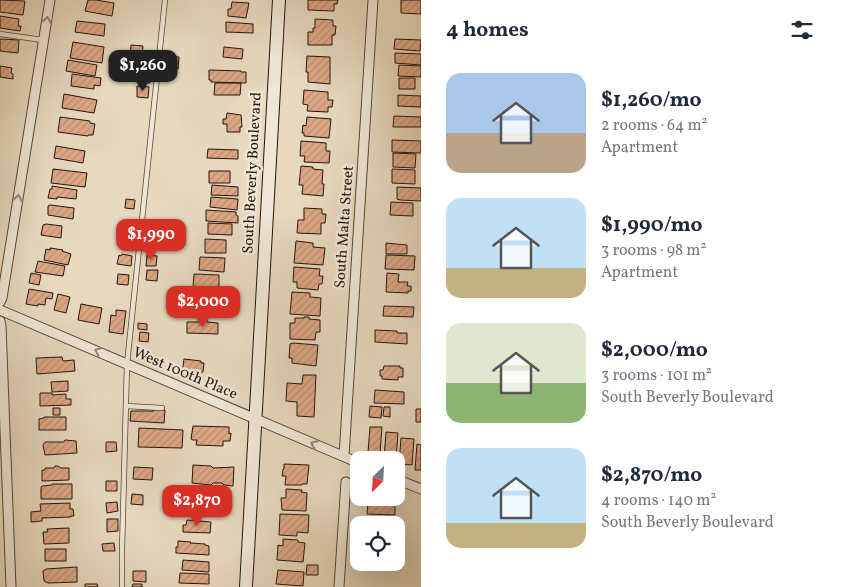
<!DOCTYPE html>
<meta charset="utf-8">
<style>
body{margin:0;font-family:Vollkorn,serif;background:#f6f6f7;color:#1f2937;height:100vh;display:flex;flex-direction:column;font-size:19px;white-space:nowrap}
*{box-sizing:border-box;margin:0}
p{font-size:16px;color:#747a83}
.icon{flex:none;width:28px;height:28px;fill:none;stroke:currentColor;stroke-width:2;stroke-linecap:round;stroke-linejoin:round}
.map{position:relative;flex:1;overflow:hidden}
.sheet{display:flex;flex-direction:column;background:#fff;width:420px}
.sheet>*{flex:none}
.needle{width:32px;rotate:204deg}
.buttons{position:absolute;left:350px;top:451px;display:grid;gap:10px}
.buttons a{display:grid;place-items:center;width:55px;height:55px;border-radius:10px;background:#fff;box-shadow:0 5px 20px #0002;font-size:25px}
.price{position:absolute;translate:-50% -42px;padding:0 11px;border-radius:10px;background:#d93025;color:#fff;font-size:16px;line-height:32px;filter:drop-shadow(0 1px 2px #0008)}
.price::after{content:'';position:absolute;left:50%;top:30px;width:15px;height:11px;margin-left:-8px;background:inherit;clip-path:polygon(0 0,100% 0,50% 100%)}
.price.current{background:#222;color:#fff}
ul{padding:0;list-style:none}
li{display:flex;align-items:center;gap:15px;height:125px;padding:0 25px}
li span{display:grid;place-items:center;flex:none;width:140px;height:100px;border-radius:15px;color:#555}
li>.icon{margin-inline-start:auto}
span .icon{width:60px;height:60px;fill:#fffc;stroke-width:1}
li b{font-size:21px}
h2{display:flex;justify-content:space-between;align-items:center;height:60px;padding:0 25px;font-size:21px}
main{display:flex;flex:1;min-height:0}
.map>svg:first-child{display:block}
</style>
<main>
<div class="map">
<svg width="421" height="587" viewBox="0 0 421 587">
<defs>
<pattern id="building-hatch" width="6" height="6" patternUnits="userSpaceOnUse" patternTransform="scale(1.25)"><rect width="6" height="6" fill="#dda785"/><path d="M-1 1l2-2M0 6l6-6M5 7l2-2" fill="none" stroke="#be8f72"/></pattern>
</defs>
<rect width="100%" height="100%" fill="#e7d8be"/>
<filter id="stains"><feTurbulence type="fractalNoise" baseFrequency=".004" numOctaves="4"/><feColorMatrix values="0 0 0 0 .2 0 0 0 0 .09 0 0 0 0 .02 0 0 0 .5 -.17"/></filter>
<radialGradient id="worn" r=".72"><stop offset=".6" stop-color="#630" stop-opacity="0"/><stop offset="1" stop-color="#630" stop-opacity=".3"/></radialGradient>
<path fill="url(#building-hatch)" stroke="#25150c" d="M0,0L25,1L23,15L0,12Z
M88,0H96L114,3L112,16L85,11Z
M308,0H338L337,4H334V11L308,10Z
M401,0H421V14L401,13Z
M232,2L249,3L246,18L228,16V9H231Z
M0,16L19,19L18,26H21L20,31L0,28Z
M315,19L333,20V26H336L335,35H332V45H308V32H313V28H315Z
M77,21L105,24L104,36L75,32Z
M226,22L253,24V33L226,32Z
M0,39L19,40L18,53L0,51Z
M395,39L421,40L420,51L394,49Z
M73,42L104,47L102,63L70,58Z
M131,45L143,46L142,59L130,57Z
M224,47L243,49L242,59L223,57Z
M395,53L421,54V65L395,63Z
M167,56L179,57L178,69L166,68Z
M307,56L330,57V84L308,82V72H306Z
M68,60L97,65L95,76L66,71Z
M399,65L421,66V77L398,76Z
M0,66L12,68L11,73L13,74V79L0,77Z
M209,70L241,71V72H246V83L211,82V80H209Z
M140,72L151,74L150,83L139,82Z
M72,74L101,78L100,86L94,85V89L71,86Z
M399,78H415V89H399Z
M215,83H241L240,95H214Z
M137,86L149,87L148,98L137,97Z
M304,90L328,92V100H333L332,107H328V112L307,111L308,105L303,104Z
M64,94L97,100L94,113L62,108Z
M398,95L421,96V107L398,106Z
M227,113L241,115L242,127H240V132H227V124H223V119H226Z
M394,116L421,117V127H393Z
M60,117L90,121V123L95,124L93,135H88V136L58,132Z
M307,117L331,119L329,138L304,136V133H302L303,125L306,126Z
M392,140L421,141V153L392,152Z
M301,141L326,143V151H330L329,163L304,162L305,156H300Z
M56,146L85,151L83,163L54,158Z
M208,149L238,150V159L207,158Z
M393,153L416,154L415,168L393,167Z
M301,166L313,167V169L323,170L322,184H324L323,196L302,194L303,185H299Z
M53,169L87,173L85,187L51,183Z
M392,169L415,170V184L392,183Z
M209,171H230V183H209Z
M212,185L238,187V196L211,195Z
M52,186L77,190L76,199L57,197V199L48,198L50,189H52Z
M397,187L421,188V201L400,200L397,199Z
M211,197L238,199L237,210L210,207Z
M126,199L135,200L134,209L125,208Z
M391,202L413,203V216L390,215Z
M50,205L74,208L73,219L48,215V206Z
M304,208L322,209V214H326L325,223H321V234L297,233L298,220H304Z
M206,210L236,212V215L238,216V223L206,221Z
M208,223L232,224V235L208,234Z
M46,224L62,226L61,238L41,235L43,225Z
M125,224L136,225L134,235L124,233Z
M205,239L226,240V253H205Z
M296,241L313,243V247L325,248L323,265L294,263Z
M386,243L407,245V254H386Z
M50,248L63,250L62,251L71,254L68,265L44,260L46,249L50,250Z
M122,254L132,256L131,266L117,264L119,255L121,256Z
M147,255L157,256L156,266H146Z
M386,255L415,256L414,270L385,269Z
M200,257L225,258L224,272L199,270Z
M38,261L65,266L63,276L35,272Z
M294,267L320,269L319,276H323L322,284H319L318,290L297,288V282H293Z
M147,270H158L157,281L146,280Z
M31,273L41,275L39,285L29,283Z
M387,273L399,274L398,282H408L407,286H411V291H408V293L386,292Z
M118,274L129,275L128,285L117,284Z
M194,274L219,275V288L193,287Z
M29,289L53,293L52,299L46,298L45,305L38,304V306L26,304Z
M292,292L310,293V297L321,298L320,316L290,314Z
M58,294L70,297L66,313L54,310Z
M206,295H220V307L205,308H193V296H206Z
M81,304L102,308L99,324L78,320Z
M384,306L414,307L413,317L383,316Z
M116,310L126,311L123,334L109,332L111,315L116,316Z
M304,317H309V319L320,320V332H316L315,340L290,339V323H295V318H304Z
M200,320H207V322L218,323V334L187,333V322H200Z
M138,323L147,324V330L138,329Z
M375,330L397,331V333H407V344L375,342Z
M140,332L149,333L148,342L139,341Z
M293,343L318,345L316,366L292,363V358H289L290,344Z
M62,357L63,361L74,360L75,371L37,374L36,358Z
M184,359L201,361V363H204L203,372H201V374L192,373V375L182,374Z
M384,366H400V368H403V377H398V380L382,379V376H380V370H383Z
M303,375H316L314,417L297,416V402L286,401L287,383L302,384Z
M68,381V391L52,392L51,382Z
M375,390L404,392V404L374,403Z
M40,393H52V395L66,394V399H71V405L40,406Z
M370,406L382,407L381,418L369,417Z
M384,407H390V417L383,416Z
M53,408H60V415H53Z
M154,409L165,410L164,423L130,421L131,411H154Z
M416,409H421V422H416Z
M44,417H66V430H39V419L44,418Z
M193,426L229,427V434L231,433L230,441H223V446L196,445L197,440H193L191,439Z
M370,427H382L380,453L368,452Z
M139,428L183,430L182,448L138,447Z
M386,432L398,433L396,459L384,458Z
M401,438L414,439L412,465L399,464Z
M65,440L76,441L77,453L45,455L43,445L45,442H64Z
M106,442H116L117,451L106,452Z
M417,444L421,445V470H415Z
M284,464L309,465L307,484H302V485H285L286,476H282L283,469H284Z
M193,465L211,466L213,468L234,467L233,486L224,485L222,483H213L211,485L192,483Z
M55,466H58L61,468H69V480L42,481V470H45V468H54Z
M134,467L153,468L152,480L133,479Z
M106,481H117V491H106Z
M52,484H72V499H41V487L42,486L52,485Z
M286,489L302,490L301,492L307,493L306,511L282,510L281,498H286Z
M132,494L143,495V505L131,504Z
M198,495L213,497L212,504H215V509L191,508L192,496H198Z
M117,502L118,511L107,513L106,503Z
M70,503V509H73L74,516H71V517L42,518V521L31,522V512L41,511L40,504Z
M368,503L395,504V515L367,514Z
M280,514L309,515L308,533L297,532V536L279,535Z
M107,519H118V531L107,532Z
M187,520L211,522L210,533L183,532V525H186Z
M69,528V543L44,544L43,532H48L47,529Z
M396,531L401,532L400,541H396Z
M283,539L298,540V542L305,543L303,562L277,560L278,545L283,546Z
M178,541L191,542L190,543L205,544V545L209,546V555L176,553V547H178Z
M114,543L115,551H103L102,544Z
M45,549H66V561H45Z
M396,552H401L400,567L369,565V562H396Z
M183,560L209,562V572L182,570Z
M307,565H318V575H306Z
M77,567V582L48,583L44,581L43,571L46,569Z
M278,570L304,572L303,586L276,584Z
M133,571H146V582L133,581Z
M180,573L209,574V584L179,583Z
M85,584H97L98,587H85Z
M133,584H142V587H132Z"/>
<g fill="none" stroke-linecap="round" stroke-linejoin="round">
<defs>
<path id="service" d="M0,34L43,40
M126,406L162,408
M122,587V550L127,364L165,0"/>
<path id="minor" d="M0,302L2,298L50,0
M0,310L359,463
M0,321L1,326L11,587
M344,456L373,0
M396,479L421,489
M339,587L346,482"/>
<path id="secondary" d="M246,587L279,0"/>
</defs>
<use href="#service" stroke="#564638" stroke-width="6"/>
<use href="#minor" stroke="#564638" stroke-width="11"/>
<use href="#secondary" stroke="#25150c" stroke-width="14"/>
<use href="#service" stroke="#efe6d5" stroke-width="4.5"/>
<use href="#minor" stroke="#efe6d5" stroke-width="9"/>
<use href="#secondary" stroke="#efe6d5" stroke-width="12"/>
</g>
<defs><path id="oneway-chevron" d="M-2-3.5L2.5 0L-2 3.5" fill="none" stroke-width="1.6" stroke-linecap="round" stroke-linejoin="round" transform="scale(1.25)"/></defs>
<g stroke="#94887b">
<use href="#oneway-chevron" transform="translate(47 20) rotate(-81)"/>
<use href="#oneway-chevron" transform="translate(18 198) rotate(-81)"/>
<use href="#oneway-chevron" transform="translate(98 351) rotate(-157)"/>
<use href="#oneway-chevron" transform="translate(314 444) rotate(-157)"/>
</g>
<g text-anchor="middle" dominant-baseline="central" stroke-width="5" stroke-linejoin="round" paint-order="stroke">
<g font-size="15" fill="#25150c" stroke="#efe6d5">
<text transform="translate(253 173) rotate(-87)">South Beverly Boulevard</text>
<text transform="translate(345 227) rotate(-86)">South Malta Street</text>
<text transform="translate(185 374) rotate(23)">West 100th Place</text>
</g>
</g>
<rect width="100%" height="100%" filter="url(#stains)"/>
<rect width="100%" height="100%" fill="url(#worn)"/>
</svg>
<div class="buttons">
<a><svg class="needle" viewBox="-14 -14 28 28"><path d="M0-13l5 13h-10z" fill="#e53935"/><path d="M0 13l5-13h-10z" fill="#747a83"/></svg></a>
<a><svg class="icon" aria-label="locate" viewBox="0 0 24 24"><circle cx="12" cy="12" r="6"/><path d="M12 2v4M12 18v4M2 12h4M18 12h4"/></svg></a>
</div>
<b class="price current" style="left:143px;top:92px">$1,260</b>
<b class="price" style="left:151px;top:261px">$1,990</b>
<b class="price" style="left:203px;top:328px">$2,000</b>
<b class="price" style="left:197px;top:527px">$2,870</b>
</div>
<section class="sheet">
<h2>4 homes<svg class="icon" aria-label="filters" viewBox="0 0 24 24"><path d="M4 7h16M4 17h16"/><circle cx="9" cy="7" r="2"/><circle cx="15" cy="17" r="2"/></svg></h2>
<ul>
<li><span style="background:linear-gradient(#a9c7e8 60%,#b9a48a 0)"><svg class="icon" aria-label="home" viewBox="0 0 24 24"><path d="M3 11l9-7 9 7M6 9v11h12V9"/></svg></span><div><b>$1,260/mo</b><p>2 rooms · 64 m²</p><p>Apartment</p></div></li>
<li><span style="background:linear-gradient(#bfe0f5 70%,#c2b280 0)"><svg class="icon" aria-label="home" viewBox="0 0 24 24"><path d="M3 11l9-7 9 7M6 9v11h12V9"/></svg></span><div><b>$1,990/mo</b><p>3 rooms · 98 m²</p><p>Apartment</p></div></li>
<li><span style="background:linear-gradient(#dfe7d0 60%,#8fb573 0)"><svg class="icon" aria-label="home" viewBox="0 0 24 24"><path d="M3 11l9-7 9 7M6 9v11h12V9"/></svg></span><div><b>$2,000/mo</b><p>3 rooms · 101 m²</p><p>South Beverly Boulevard</p></div></li>
<li><span style="background:linear-gradient(#bfe0f5 75%,#c2b280 0)"><svg class="icon" aria-label="home" viewBox="0 0 24 24"><path d="M3 11l9-7 9 7M6 9v11h12V9"/></svg></span><div><b>$2,870/mo</b><p>4 rooms · 140 m²</p><p>South Beverly Boulevard</p></div></li>
</ul>
</section>
</main>
